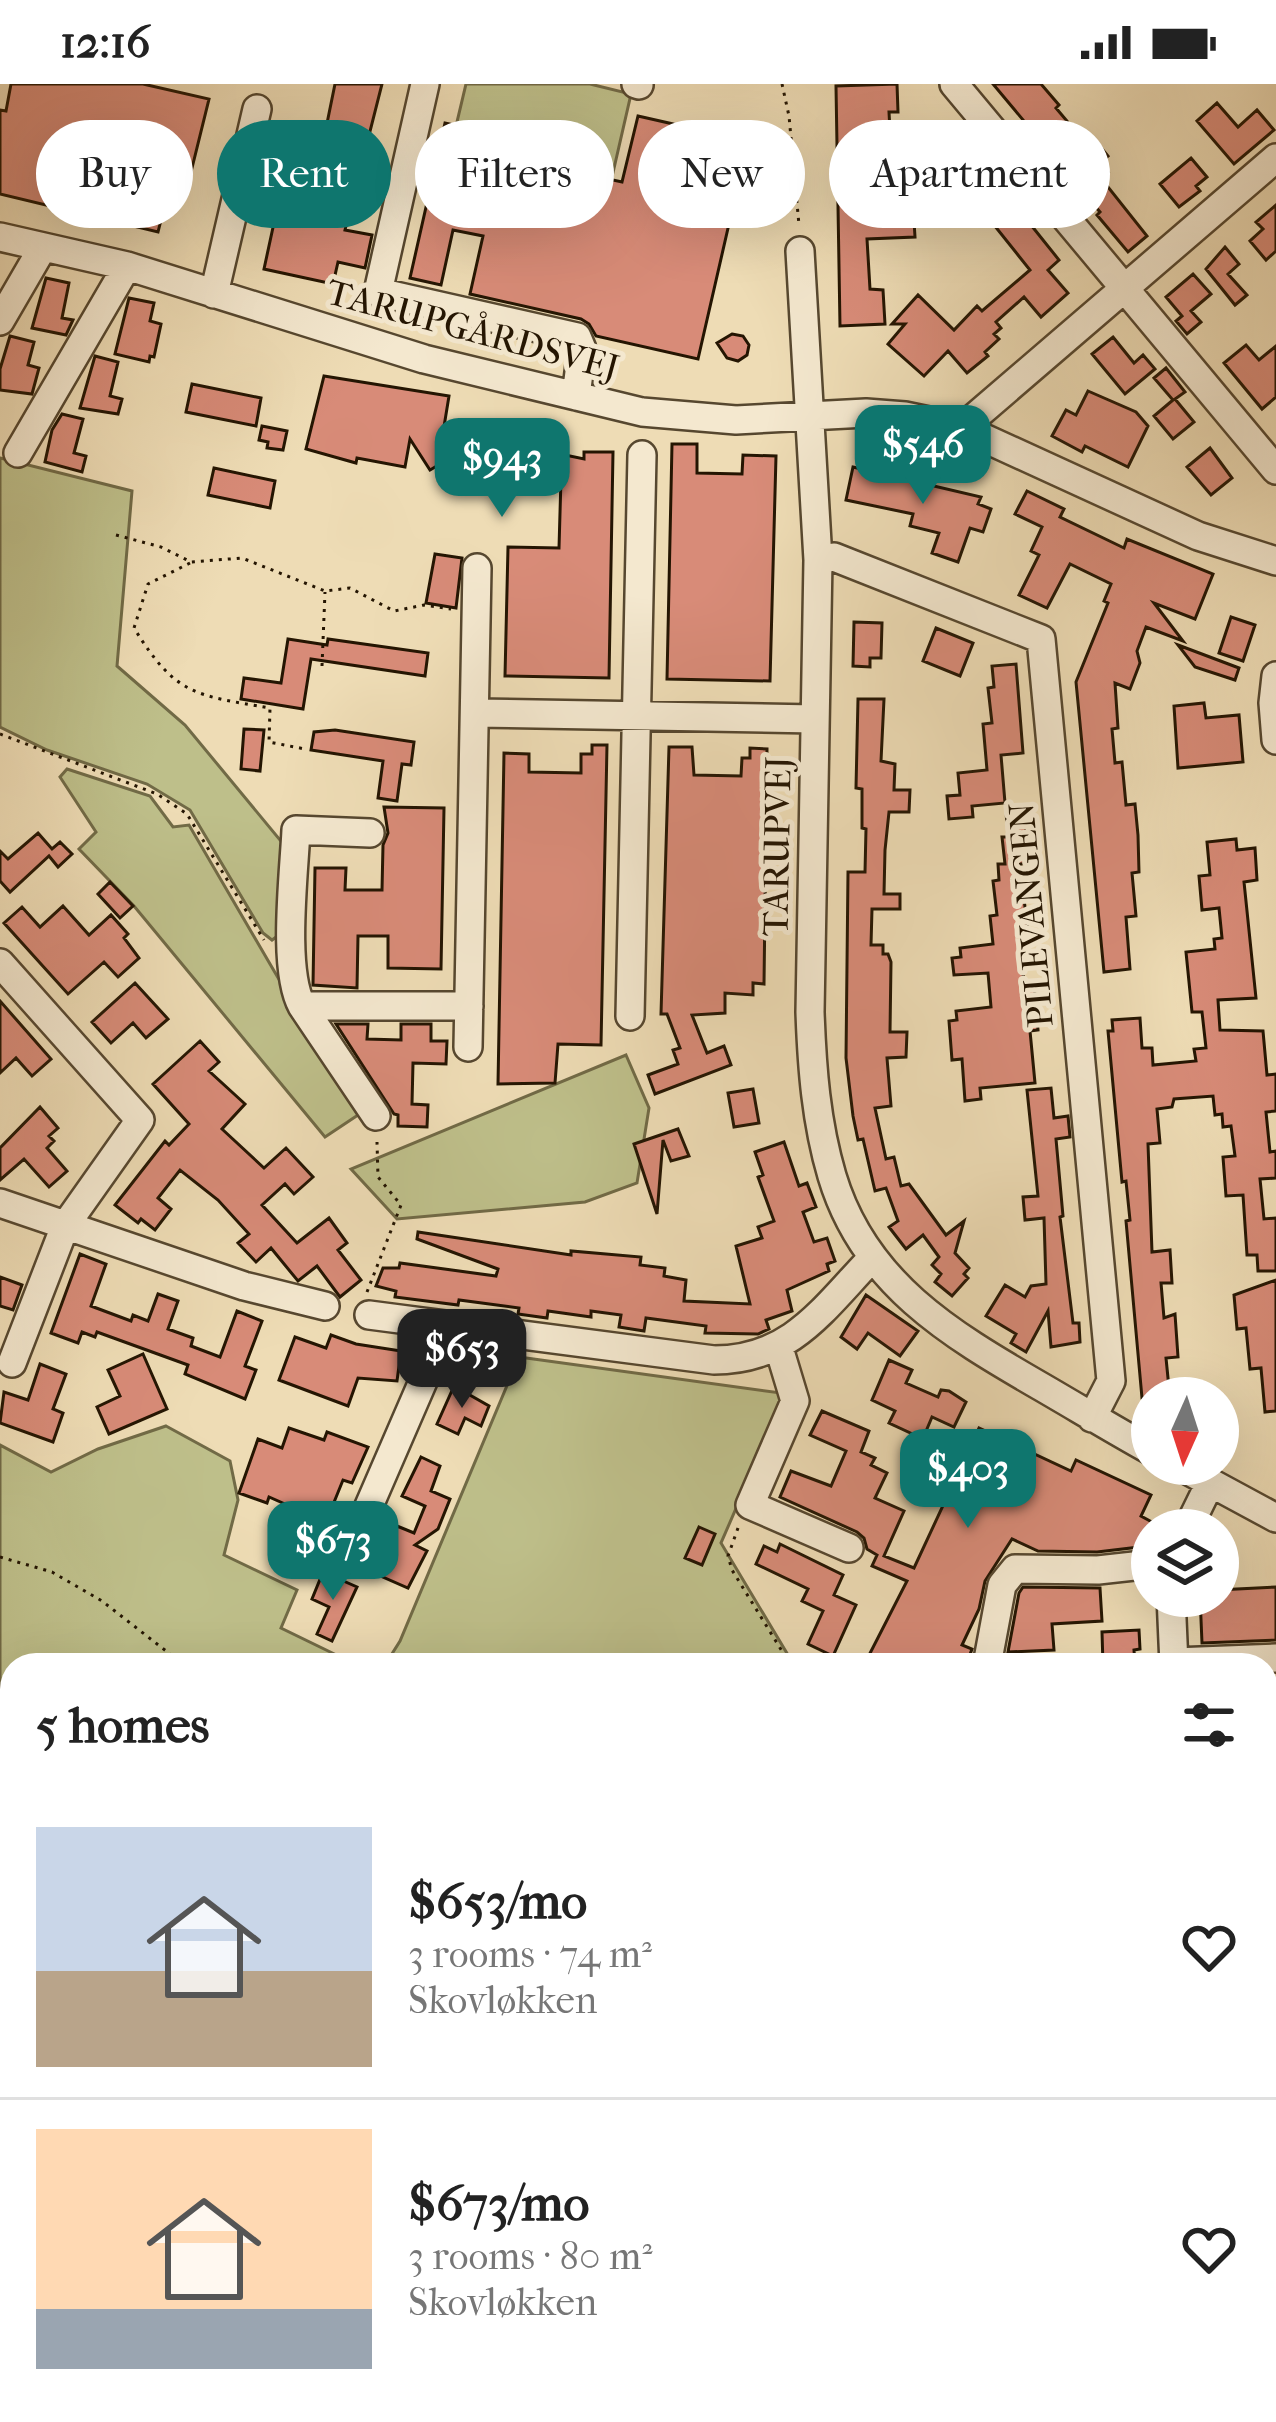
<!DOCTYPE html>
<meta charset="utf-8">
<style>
body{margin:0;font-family:"IM FELL French Canon",serif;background:#f6f6f6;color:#222;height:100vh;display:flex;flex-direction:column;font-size:45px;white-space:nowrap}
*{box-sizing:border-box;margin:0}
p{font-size:39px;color:#767676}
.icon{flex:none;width:66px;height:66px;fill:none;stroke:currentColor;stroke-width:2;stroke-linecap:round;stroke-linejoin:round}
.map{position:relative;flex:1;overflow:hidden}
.details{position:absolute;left:0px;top:1569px;width:1278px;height:771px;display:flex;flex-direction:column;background:#fff;border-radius:36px 36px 0 0;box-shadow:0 12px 48px #0002}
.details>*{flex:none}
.hud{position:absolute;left:36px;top:36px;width:1206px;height:108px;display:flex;gap:24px}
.needle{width:78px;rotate:183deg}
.controls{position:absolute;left:1131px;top:1293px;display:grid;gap:24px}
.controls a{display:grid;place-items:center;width:108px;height:108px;border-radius:50%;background:#fff;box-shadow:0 12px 48px #0002;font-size:60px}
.price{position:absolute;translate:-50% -102px;padding:0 27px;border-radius:24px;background:#0f766e;color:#fff;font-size:39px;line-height:78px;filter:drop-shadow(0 3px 6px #0008)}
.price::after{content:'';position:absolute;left:50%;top:72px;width:36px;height:27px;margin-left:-18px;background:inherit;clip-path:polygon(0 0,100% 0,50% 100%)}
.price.selected{background:#222;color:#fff}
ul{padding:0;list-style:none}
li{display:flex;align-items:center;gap:36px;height:300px;padding:0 36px}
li+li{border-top:3px solid #e0e0e0}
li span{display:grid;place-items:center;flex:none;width:336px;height:240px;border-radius:0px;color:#555}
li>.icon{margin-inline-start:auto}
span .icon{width:144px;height:144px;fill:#fffc;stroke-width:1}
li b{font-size:51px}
h2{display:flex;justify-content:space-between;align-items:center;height:144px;padding:0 36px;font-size:51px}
.pill{padding:0 42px;border-radius:54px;background:#fff;box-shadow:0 12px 48px #0002;font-size:42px;line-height:108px}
.pill.selected{background:#0f766e;color:#fff}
.status{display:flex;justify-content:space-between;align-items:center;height:84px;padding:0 60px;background:#fff;direction:ltr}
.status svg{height:33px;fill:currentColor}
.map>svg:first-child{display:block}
</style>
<div class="status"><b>12:16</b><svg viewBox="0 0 49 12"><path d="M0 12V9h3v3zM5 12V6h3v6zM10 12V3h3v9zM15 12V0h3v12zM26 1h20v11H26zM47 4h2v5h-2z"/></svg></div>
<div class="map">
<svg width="1276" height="2338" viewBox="0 0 1276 2338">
<rect width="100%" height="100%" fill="#eedcb5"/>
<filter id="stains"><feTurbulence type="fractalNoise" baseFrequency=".00167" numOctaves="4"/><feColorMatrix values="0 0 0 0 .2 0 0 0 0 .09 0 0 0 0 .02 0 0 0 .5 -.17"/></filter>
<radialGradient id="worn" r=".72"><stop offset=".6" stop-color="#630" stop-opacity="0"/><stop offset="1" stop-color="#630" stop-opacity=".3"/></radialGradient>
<path fill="#bebf8a" stroke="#716a46" stroke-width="3" d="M466,0H590L631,10L612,93L480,62L483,44L457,38Z
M0,374L132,407L117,582L185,641L285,762L283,848L272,856L263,849L190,726L147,700L47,666L0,643Z
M67,685L150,712L173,743L189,741L358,1031L325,1053L134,822L79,765L96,748L60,693Z
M626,971L649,1024L637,1099L585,1118L397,1135L351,1085Z
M519,1273L781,1309L779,1325L721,1459L794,1581H385L400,1557Z
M166,1342L230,1377L238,1416L224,1471L297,1506L281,1544L357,1581H12V2328H167L157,2338H0V1361L51,1388L98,1365Z
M196,2328H316L328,2338H187Z
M348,2328H1244L1251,2338H358Z"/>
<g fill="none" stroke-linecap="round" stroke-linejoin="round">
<path stroke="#99bbb0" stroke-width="36" d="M0,1625L12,1630
M646,2328L655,2338"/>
</g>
<path fill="#d88b78" stroke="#241502" stroke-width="3" d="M11,0H143L209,15L191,88L174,84L158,148L0,110V26L6,27Z
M335,0H382L345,146L372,151L365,184L338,178L333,200L264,185L293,51L323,59Z
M897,0L898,28H889L894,122L913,121L915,153L867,155L870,205L883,206L885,240L840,242L836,2Z
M993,0H1041L1059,21L1056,24L1067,37L1065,40L1089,68L1098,60L1108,72L1100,79L1108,88L1100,93L1147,152L1128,168L1097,131L1100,128Z
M1217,19L1238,43L1257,26L1274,46L1234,80L1197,37Z
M638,32L748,57L698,275L596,252L589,240L581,235L470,210L483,152L453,146L441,201L410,194L445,39L478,46L462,117L491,124L503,72L622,98Z
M1191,74L1207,93L1196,102L1200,107L1179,123L1160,100Z
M988,96L1011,116L1059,176L1048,186L1068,209L1041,233L1024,213L996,238L1001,244L994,250L999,255L985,268L988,272L967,289L948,267L924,292L888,260L905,240H892L918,211L954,246L977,222L982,227L1030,186L970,111Z
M1276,121V167L1266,176L1250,157L1263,145L1256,138Z
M1225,163L1239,180L1228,190L1247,211L1235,221L1206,185Z
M1193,190L1211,210L1191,227L1201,238L1187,250L1176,237L1182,232L1166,213Z
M46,194L69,199L62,234L73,236L66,251L32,244Z
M129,214L154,219L150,237L161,240L154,273L150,272L149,278L115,270Z
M732,250L743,252L749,261L747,271L738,277L727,274L717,259Z
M10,252L34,258L28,281L39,284L32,310L0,306V285Z
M1113,253L1134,279L1143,271L1155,285L1125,310L1092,270Z
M1246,261L1259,276L1276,262V313L1262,325L1224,279Z
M95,272L118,278L110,312L122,315L118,330L80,324Z
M1166,284L1185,308L1175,315L1194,338L1173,355L1154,332L1173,316L1154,294Z
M324,292L449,312L441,361L504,373L505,367L516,369L521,344L549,350L546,367L584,375V368H613L609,594L505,592L508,463L559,464L561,394L522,386L519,403L512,401L510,408L485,402L487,397L455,390L459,369L430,386L410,355L405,383L357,374L356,379L306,365Z
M192,300L261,314L256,342L186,328Z
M1088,307L1136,328L1148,342L1128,383L1085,362L1082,368L1052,352L1066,326L1076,331Z
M62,330L83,335L74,369L86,372L82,388L45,378L52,346Z
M262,342L287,347L283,366L267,364L268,358L259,356Z
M672,360H697V389L742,390L743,371L776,372L770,597L667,595Z
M1210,364L1232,394L1211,411L1187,383Z
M853,383L981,413L978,420L991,425L983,448L970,444L958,478L932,469L939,449L910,442L913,430L846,416Z
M214,384L275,397L270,424L208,411Z
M1027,407L1064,425L1060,433L1124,464L1127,455L1213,490L1195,535L1154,519L1183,557L1146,543L1137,567L1140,579L1130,605L1115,599L1118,644L1112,645L1115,679L1122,678L1126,721L1135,720L1138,751L1139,788L1132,789L1136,832L1126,833L1130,885L1104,888L1076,598L1108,519L1104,517L1111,500L1070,480L1047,524L1019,511L1039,471L1031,467L1042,443L1015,430Z
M435,470L462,474L456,524L426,519Z
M1231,533L1255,541L1243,577L1219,569Z
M854,538L882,539L881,574H870V583L853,582Z
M936,544L973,559L960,592L923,577Z
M288,555L327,561L328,555L428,569L425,592L311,575L303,625L241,615L244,594L281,599Z
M1178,561L1239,584L1235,596L1195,583Z
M1016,580L1023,669L1001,671L1005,719L972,722L973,733L949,735L947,712L960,711L958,689L987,686L983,640L992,639L988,604L994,603L992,582Z
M858,615H884L881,677L895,680L894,706H910L909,728H889L885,766L884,810H900V825H872L871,861H883V870H888L891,878L890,948H907L906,973L887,974L891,1022L875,1024L886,1075L894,1073L901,1102L909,1100L946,1151L964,1137L955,1169L969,1184L964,1190L968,1194L952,1212L935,1198L941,1190L932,1181L939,1173L923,1151L906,1165L889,1143L898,1137L886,1104L875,1107L863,1055L858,1056L853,1032L846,974L848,788H865L866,745L862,744V705L856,704Z
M1204,619L1206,634L1239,631L1243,678L1178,684L1174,622Z
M244,645L264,646L260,687L241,685Z
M335,646L414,658L411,681L402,680L397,717L378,714L383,677L311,666L314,648Z
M592,661H607L601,961L558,960L555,999L498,1000L504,669L529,670V688L581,689V670H592Z
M669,663H692L694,691L741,692L742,674H750V664L767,665L764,900L753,899V911L725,909V929L692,931L707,969L724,962L731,981L655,1010L648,991L678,980L673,966L680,964L667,930H661Z
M384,723L444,724L441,885L388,884V852H358L357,904L313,901L315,784H346L345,806H382L383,761L388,749Z
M1024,728L1030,779L1020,780L1028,849H1025L1027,869H1021L1024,899H1034L1038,946L1030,947L1035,999L980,1004L981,1015L965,1017L962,975L952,976L949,937L957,936L956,927L991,923L988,889L954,891L952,874L961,873L960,864L993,860L990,832L997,831L993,797L999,796L998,780H1005L1002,753H1009L1006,730Z
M38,749L52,765L60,758L72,770L58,783L49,772L10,808L0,797V767L8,775Z
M1236,755L1237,766L1255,764L1257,796L1244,798L1256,914L1218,916L1220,946L1263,947L1267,991L1276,990V1027L1266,1028L1270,1068L1276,1067V1094L1260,1095L1264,1135L1276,1134V1187H1258L1257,1171H1247L1243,1111L1226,1112L1223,1073L1235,1072L1231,1042L1223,1043L1222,1030L1215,1031L1213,1012L1174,1015L1172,1023L1157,1025L1160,1059L1148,1060L1152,1168L1170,1166L1172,1199H1161L1164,1234L1175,1230L1178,1273L1166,1274L1170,1314H1142L1126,1137L1130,1136L1126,1097L1122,1098L1108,947H1113L1112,936L1140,934L1142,964H1152L1153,981L1196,977L1194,965L1206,964L1202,928H1192L1186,868L1215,865L1214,855L1222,854L1219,824L1202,826L1199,792L1210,791L1207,758Z
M110,798L133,822L120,834L98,810Z
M63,822L89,851L111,831L128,850L124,854L139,874L118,893L104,878L68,910L4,839L22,823L40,843Z
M135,899L168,935L146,954L133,939L111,959L92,938Z
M0,917L51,975L32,992L16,974L0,989Z
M336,940H368L367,955L401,956V940H431V957H447L446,980L413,979L412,1020L428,1021L427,1043L398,1042V1031L394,1030Z
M200,957L219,978L209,987L245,1020L222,1045L264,1084L286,1064L313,1093L294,1110L285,1100L262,1121L297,1159L329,1134L347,1159L338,1166L361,1196L340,1213L317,1182L298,1197L271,1164L256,1178L238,1159L249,1150L218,1116L180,1086L158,1114L171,1125L155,1146L141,1135L138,1139L115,1121L165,1057L169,1061L189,1040L153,1000Z
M1051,1004L1054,1034L1068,1032L1070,1053L1056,1055L1063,1132L1060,1133L1073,1239H1079L1080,1258L1051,1263L1048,1227L1026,1268L1011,1259L1016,1250L986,1232L1005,1201L1025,1213L1031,1202L1046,1200L1044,1134L1025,1136L1023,1113L1038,1112L1027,1006Z
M753,1005L759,1039L734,1043L728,1009Z
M40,1023L58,1044L49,1052L54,1057L47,1064L67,1087L49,1103L24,1075L0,1096V1064Z
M678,1045L689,1072L671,1077L663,1056L657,1130L634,1060Z
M784,1058L799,1102L807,1099L816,1123L803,1128L814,1158L827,1154L835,1177L827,1180L829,1187L787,1206L792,1227L766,1236L769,1245L758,1250L705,1249L706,1242L646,1234L644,1247L619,1243L621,1231L591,1227V1233L548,1227L547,1234L518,1230L519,1224L459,1216L458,1221L395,1213L396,1207L376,1202L383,1184H399L400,1179L496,1192L498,1185L417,1155L418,1148L571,1171V1167L641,1173L640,1181L665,1184L664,1192L686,1196L684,1217L750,1220L736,1162L762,1154L758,1143L774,1137L758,1093L763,1091L755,1068Z
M80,1170L106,1180L91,1222L131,1237L133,1231L148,1237L158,1210L178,1217L168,1245L193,1254L191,1262L220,1273L237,1227L262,1237L245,1282L256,1286L245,1315L185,1290L188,1281L97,1248L95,1253L82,1248L78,1259L51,1249Z
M0,1193L22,1201L13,1226L0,1222Z
M1276,1196V1327L1265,1328L1261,1284L1250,1285L1246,1244L1237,1245L1234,1211Z
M866,1211L918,1247L900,1272L868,1249L857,1265L841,1253Z
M331,1251L356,1260L401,1267L397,1297L358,1294L348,1322L279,1296L295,1253L326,1264Z
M143,1270L167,1325L109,1350L97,1323L120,1312L108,1286Z
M889,1276L912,1286L906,1299L938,1313L941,1306L949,1307L966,1318L954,1343L932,1333L924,1352H917L889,1339L895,1327L872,1316Z
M40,1280L66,1290L53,1325L63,1329L53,1358L0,1339L4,1308L28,1316Z
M454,1302L489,1322L481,1342L465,1334L458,1350L437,1340Z
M822,1327L869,1347L861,1368L875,1374L871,1381L887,1389L875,1414L904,1427L884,1472L914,1484L979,1344L1071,1387L1076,1376L1151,1411L1141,1432L1152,1438L1139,1463L1097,1468L1038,1467L1012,1455L985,1497L979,1525L962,1561L972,1565L966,1581H864L907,1497L872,1482L877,1471L867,1465L864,1454L857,1448L780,1413L791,1387L831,1402L846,1367L810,1351Z
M289,1344L324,1356L327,1348L368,1363L352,1399L343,1396L326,1438L269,1413L267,1419L239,1409L258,1355L282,1364Z
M421,1373L440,1382L431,1407L450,1415L438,1445L415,1461L427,1467L408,1504L376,1490L397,1442L414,1449L425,1422L402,1412Z
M699,1443L715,1450L702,1481L685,1474Z
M780,1460L843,1491L834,1511L856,1521L833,1572L808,1560L823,1527L802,1517L808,1505L756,1480L764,1462L777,1468Z
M323,1488L357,1503L332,1557L317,1550L329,1523L312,1515Z
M1023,1503L1100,1504L1102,1537L1052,1540L1054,1566L1008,1568L1019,1509Z
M1276,1503V1556L1202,1559L1200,1512H1218V1506Z
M1139,1546L1140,1565L1134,1566L1135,1581H1103L1102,1548Z"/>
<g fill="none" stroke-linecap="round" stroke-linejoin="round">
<defs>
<path id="minor" d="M425,0L378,208L577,253L582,265L576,312
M636,0L639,1
M954,0L1276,386
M0,153L127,182L424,275L642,328L736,336L866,329L905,332L962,344L1198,452L1276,477
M800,167L818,476L810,928C812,984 816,1038 832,1092C864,1199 950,1250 1040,1302C1078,1324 1114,1346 1152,1367
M214,210L257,25
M0,237L43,163
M962,344L1276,74
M18,369L127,182
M818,476L834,473L1041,555L1111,1297L1092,1334
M1276,592L1273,619L1276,656
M475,629L815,635
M370,749L296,746C294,790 282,886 302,922L376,1032
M0,879L140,1036L65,1142L12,1279
M302,922H469
M630,932L642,371
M468,963L477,484
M0,1119L244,1202L325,1222
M369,1231L714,1276C791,1276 823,1225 872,1174
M779,1264L795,1317L750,1421L849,1464
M1176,1380L1276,1434
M362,1438L447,1242
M1187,1446L1210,1399
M1171,1512L1174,1581
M1174,1578L1276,1574
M987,1581L1002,1501L1015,1485L1098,1486L1152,1480
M1266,1691H1276
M1266,1779H1276
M1266,2046L1276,2055
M1266,2192L1276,2175
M1266,2245L1276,2249"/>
</defs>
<use href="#minor" stroke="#56472f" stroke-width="32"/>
<path stroke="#241502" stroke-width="3" stroke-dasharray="3 6" stroke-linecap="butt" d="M782,0L789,32L799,141
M116,451L161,463L191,478L242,474L325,507L350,504L394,527L424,521L451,525
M190,479L148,500L134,544C176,612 195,611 270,624L269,658L305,665
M322,582L325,508
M0,650L157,710L187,730L264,856
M367,1208L401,1121L378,1093L377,1058
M738,1444L728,1472L732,1486L785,1572L786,1581
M0,1473L52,1488L102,1517L184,1581
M0,1609L12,1614
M0,1891L12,1897
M421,2328L431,2338
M487,2328L496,2338
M1024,2328L1025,2338
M1151,2328L1157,2338
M1192,2328L1197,2338
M1231,2328L1238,2331V2338
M580,2338L590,2328
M962,2338L965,2328
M1059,2338L1070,2328"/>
<use href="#minor" stroke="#f4e8cf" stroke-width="27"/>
</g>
<g text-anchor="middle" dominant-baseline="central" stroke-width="10" stroke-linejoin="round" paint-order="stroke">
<g font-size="36" fill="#241502" stroke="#f4e8cf">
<text transform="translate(473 246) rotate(15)">TARUPGÅRDSVEJ</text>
<text transform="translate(777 762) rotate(-89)">TARUPVEJ</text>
<text transform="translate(1031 831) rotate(-95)">PILEVANGEN</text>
</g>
</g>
<rect width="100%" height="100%" filter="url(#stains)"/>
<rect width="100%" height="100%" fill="url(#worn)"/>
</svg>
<div class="controls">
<a><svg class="needle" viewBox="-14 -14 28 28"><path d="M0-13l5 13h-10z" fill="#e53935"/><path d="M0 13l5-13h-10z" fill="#767676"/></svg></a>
<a><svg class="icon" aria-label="layers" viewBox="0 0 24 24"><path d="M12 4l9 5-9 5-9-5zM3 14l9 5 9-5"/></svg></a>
</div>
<b class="price" style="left:923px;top:423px">$546</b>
<b class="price" style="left:502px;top:436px">$943</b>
<b class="price selected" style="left:462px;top:1327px">$653</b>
<b class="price" style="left:968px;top:1447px">$403</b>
<b class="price" style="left:333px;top:1519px">$673</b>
<div class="hud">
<a class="pill">Buy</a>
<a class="pill selected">Rent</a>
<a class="pill">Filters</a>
<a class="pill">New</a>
<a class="pill">Apartment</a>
</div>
<section class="details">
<h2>5 homes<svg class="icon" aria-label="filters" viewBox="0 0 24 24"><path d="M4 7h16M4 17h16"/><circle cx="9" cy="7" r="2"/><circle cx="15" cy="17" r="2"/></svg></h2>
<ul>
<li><span style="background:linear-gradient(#c9d6e8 60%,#b9a48a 0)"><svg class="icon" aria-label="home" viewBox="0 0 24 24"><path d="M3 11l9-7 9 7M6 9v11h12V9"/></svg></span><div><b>$653/mo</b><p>3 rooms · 74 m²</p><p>Skovløkken</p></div><svg class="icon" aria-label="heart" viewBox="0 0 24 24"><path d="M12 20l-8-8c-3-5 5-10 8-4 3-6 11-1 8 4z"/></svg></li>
<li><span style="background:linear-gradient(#ffd9b3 75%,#9aa5b1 0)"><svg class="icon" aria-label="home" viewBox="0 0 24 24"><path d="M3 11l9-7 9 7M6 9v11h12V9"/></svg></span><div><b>$673/mo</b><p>3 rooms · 80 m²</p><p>Skovløkken</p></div><svg class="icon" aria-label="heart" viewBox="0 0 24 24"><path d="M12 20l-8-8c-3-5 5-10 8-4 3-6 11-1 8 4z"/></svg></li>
</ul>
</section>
</div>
